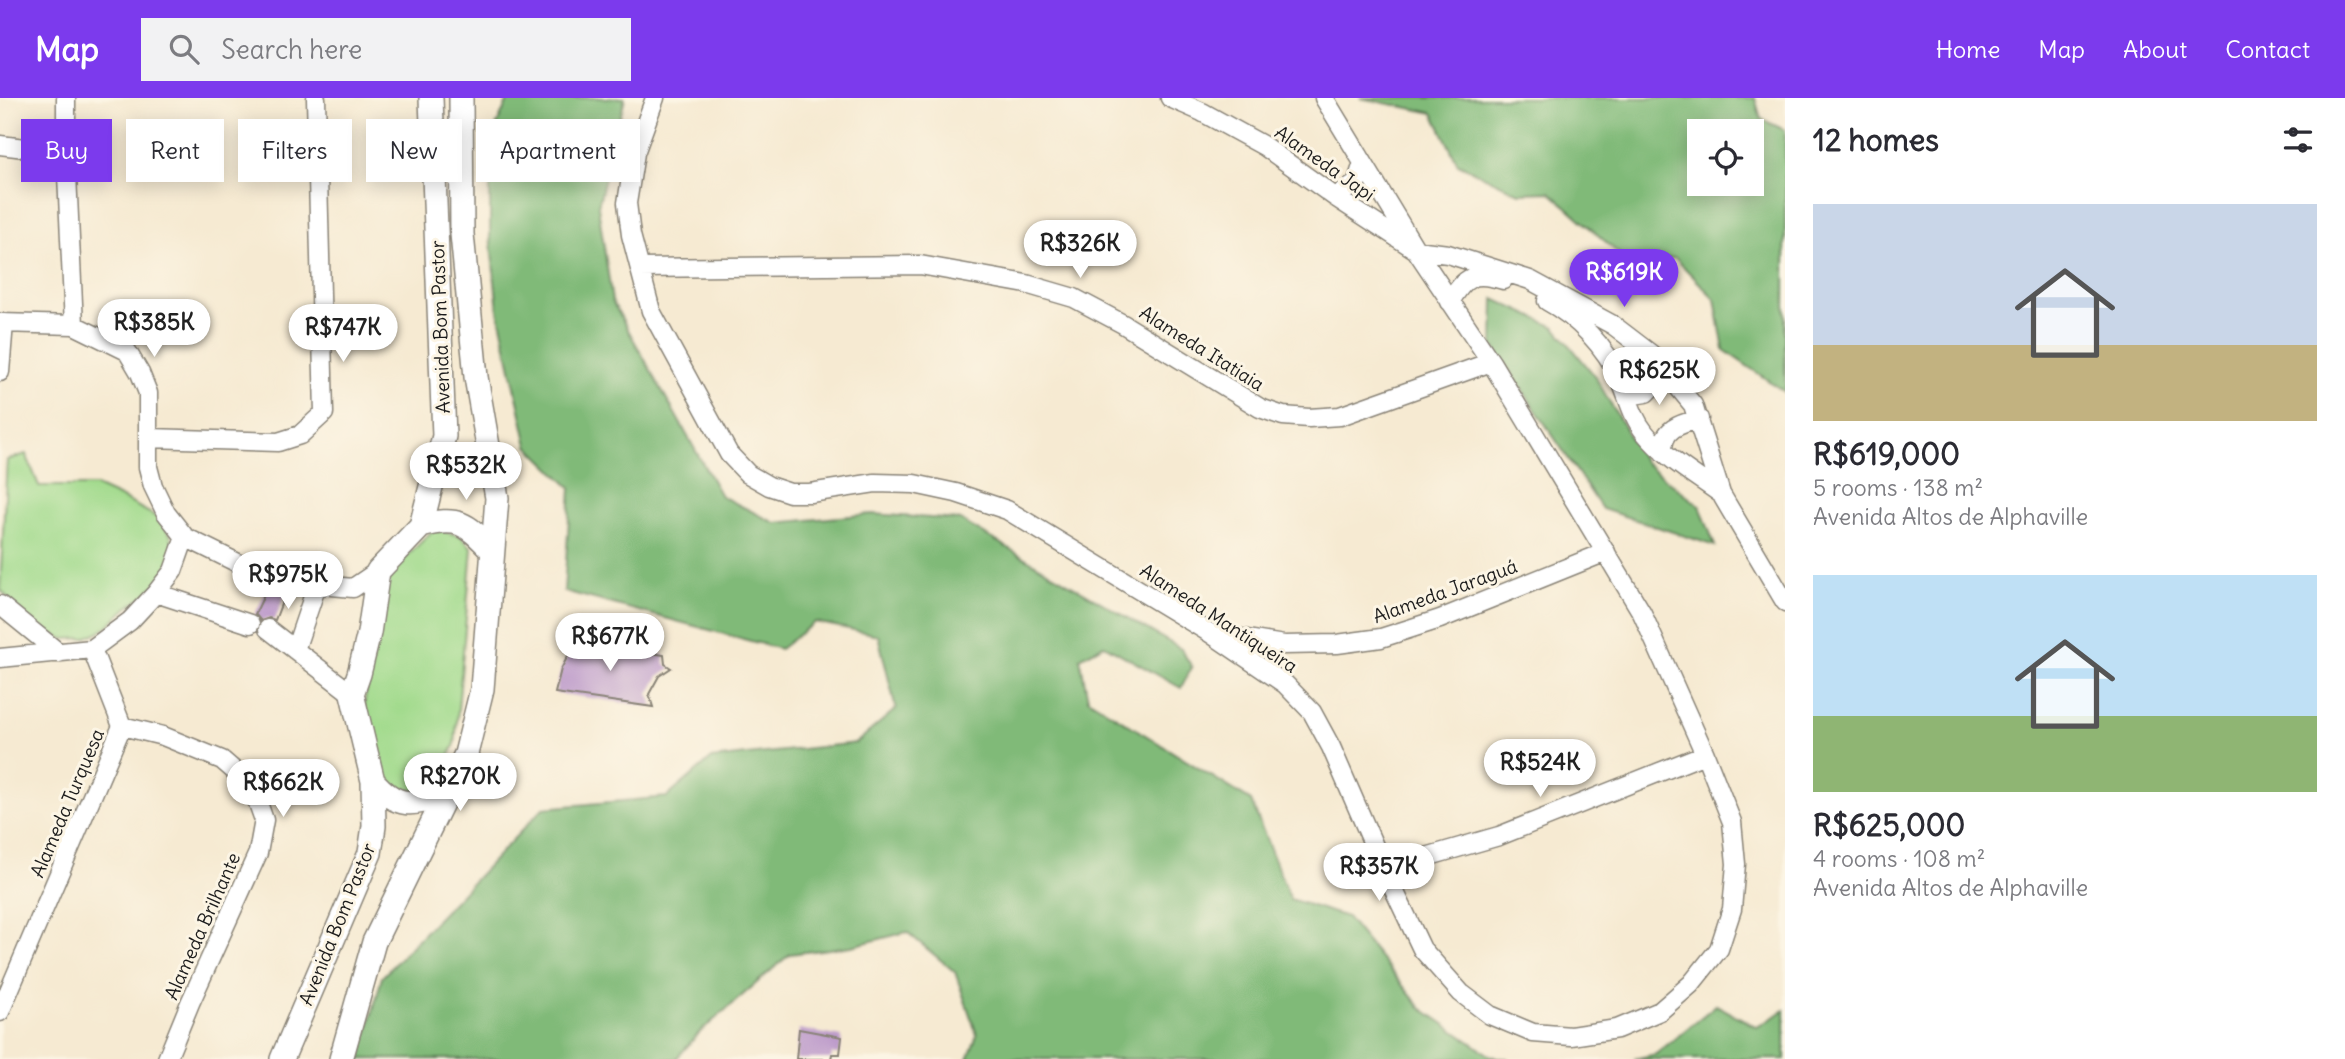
<!DOCTYPE html>
<meta charset="utf-8">
<style>
body{margin:0;font-family:Delius,sans-serif;background:#f2f2f3;color:#2b2b33;height:100vh;display:flex;flex-direction:column;font-size:26px;white-space:nowrap}
*{box-sizing:border-box;margin:0}
p{font-size:23px;color:#7c7c81}
.icon{flex:none;width:38px;height:38px;fill:none;stroke:currentColor;stroke-width:2;stroke-linecap:round;stroke-linejoin:round}
.map{position:relative;flex:1;overflow:hidden}
.drawer{display:flex;flex-direction:column;background:#fff;width:560px}
.drawer>*{flex:none}
.guide{position:absolute;left:21px;top:21px;width:665px;height:63px;display:flex;gap:14px}
.tools{position:absolute;left:1687px;top:21px;display:grid;gap:14px}
.tools a{display:grid;place-items:center;width:77px;height:77px;border-radius:0px;background:#fff;box-shadow:0 4px 18px #0003;font-size:35px}
.price{position:absolute;translate:-50% -60px;padding:0 16px;border-radius:24px;background:#fff;color:#222;font-size:23px;line-height:46px;filter:drop-shadow(0 2px 4px #0008)}
.price::after{content:'';position:absolute;left:50%;top:42px;width:21px;height:16px;margin-left:-10px;background:inherit;clip-path:polygon(0 0,100% 0,50% 100%)}
.price.selected{background:#7c3aed;color:#fff}
ul{padding:0;list-style:none}
li{display:grid;align-content:center;gap:14px;height:371px;padding:0 28px}
li span{display:grid;place-items:center;height:217px;border-radius:0px;color:#555}
li>.icon{margin-inline-start:auto}
span .icon{width:126px;height:126px;fill:#fffc;stroke-width:1}
li b{font-size:30px}
h2{display:flex;justify-content:space-between;align-items:center;height:84px;padding:0 28px;font-size:30px}
.chip{padding:0 24px;border-radius:0px;background:#fff;box-shadow:0 4px 18px #0003;font-size:24px;line-height:63px}
.chip.selected{background:#7c3aed;color:#fff}
header{display:flex;align-items:center;gap:42px;box-sizing:border-box;height:98px;padding:0 35px;background:#7c3aed;color:#fff}
header strong{font-size:33px}
nav{display:flex;gap:38px;margin-inline-start:auto;font-size:24px}
.search{width:490px;height:63px;background:#f2f2f3;display:flex;align-items:center;gap:18px;box-sizing:border-box;padding:0 24px;border-radius:0px;color:#7c7c81;font-size:26px}
main{display:flex;flex:1;min-height:0}
.map>svg:first-child{display:block}
</style>
<header>
<strong>Map</strong>
<div class="search"><svg class="icon" aria-label="search" viewBox="0 0 24 24"><circle cx="10" cy="10" r="6"/><path d="M15 15l6 6"/></svg>Search here</div>
<nav><a>Home</a><a>Map</a><a>About</a><a>Contact</a></nav>
</header>
<main>
<div class="map">
<svg width="1785" height="961" viewBox="0 0 1785 961">
<rect width="100%" height="100%" fill="#fcf5e5"/>
<filter id="ink" filterUnits="userSpaceOnUse"><feTurbulence type="fractalNoise" baseFrequency=".0143" numOctaves="2"/><feDisplacementMap in="SourceGraphic" scale="14" xChannelSelector="R" yChannelSelector="G"/><feConvolveMatrix kernelMatrix="1 2 1 2 8 2 1 2 1" color-interpolation-filters="sRGB"/></filter>
<filter id="wash" filterUnits="userSpaceOnUse"><feTurbulence type="fractalNoise" baseFrequency=".00686" numOctaves="4" result="noise"/><feDisplacementMap in="SourceGraphic" scale="28" xChannelSelector="R" yChannelSelector="G"/><feGaussianBlur stdDeviation="1.57" result="paint"/><feColorMatrix in="noise" values="0 0 0 0 0 0 0 0 0 0 0 0 0 0 0 0 0 1.4 0 .05"/><feComposite in="paint" operator="in"/></filter>
<g filter="url(#wash)">
<rect width="100%" height="100%" fill="#f6ead2"/>
<path fill="#a1da8c" stroke="#5e7b54" stroke-width="2" d="M26,356L39,388H96L120,399L157,419L170,436L176,454L164,483L127,510L103,532L85,540L64,541L42,532L25,520L0,491L7,362Z
M434,431L461,438L472,450L455,646L434,691L410,693L380,682L364,606L388,478Z"/>
<path fill="#80ba78" stroke="#4e6b4a" stroke-width="2" fill-rule="evenodd" d="M509,0H625L598,108L612,203L721,398L775,425L872,416L960,422L1181,551L1192,569L1181,590L1104,547L1080,560L1088,601L1251,703L1290,801L1347,819L1421,910L1491,958L1509,961H968L977,937L955,874L907,834L852,848L790,856L699,935L676,961H360L382,879L543,710L667,699L711,661L856,645L896,611L878,537L815,524L780,551L564,493L571,390L528,348L498,212L490,137V42Z
M1360,0H1755L1761,21L1785,32V294L1724,252L1715,201L1675,160L1629,165L1550,94L1519,95L1458,66L1433,15ZM1699,33H1752V86H1699Z
M1494,201L1555,229L1595,278L1644,364L1700,408L1715,448L1602,411L1493,248Z
M1716,907L1757,929L1785,912V961H1634L1656,956Z"/>
<g id="blocks">
<path fill="#be9ccb" d="M268,489L285,496L275,522L269,520L261,523L255,516Z
M563,537L585,545L664,557L665,566L671,570L659,578L649,596L653,609L555,595L561,571L569,556Z
M799,931L842,939L840,956H832L831,961H796Z"/>
</g>
</g>
<g filter="url(#ink)">
<use href="#blocks" fill-opacity="0" stroke="#898377" stroke-width="2"/>
<g fill="none" stroke-linecap="round" stroke-linejoin="round">
<path stroke="#cac1ae" stroke-width="18" stroke-dasharray="18 9" stroke-linecap="butt" d="M248,470L289,484"/>
<defs>
<path id="minor" d="M66,0V55L74,227
M655,0L635,55L627,105L631,137L651,213L729,356L748,376L769,388L790,395H810L875,385L914,386L956,395L1007,412L1210,535L1285,586L1312,614L1331,649L1384,771L1422,851L1461,895L1490,917L1533,935L1571,938L1617,931L1660,913L1691,886L1719,851L1732,811L1736,766L1732,724L1705,656L1642,515L1491,264L1416,152L1324,0
M1170,0L1202,14L1264,48L1335,99L1416,152L1448,156L1530,182L1613,227L1651,256L1693,307L1721,396L1785,504
M0,47L66,55
M1335,99L1356,86L1363,65
M640,170L920,167L1026,186L1074,200L1123,226L1260,310L1283,318L1309,320L1340,318L1491,264
M1547,203C1577,219 1606,249 1620,281C1628,299 1632,319 1645,335C1665,360 1695,377 1721,396
M1450,204C1465,178 1474,173 1503,182
M0,225L74,227L127,253L140,275L148,295V369L153,388L166,415L185,439L173,473L156,495L130,523L92,551L0,560
M0,274L4,225
M1627,298L1646,295L1666,274
M149,340L278,344L300,337L324,315L316,0
M1663,354C1662,331 1679,326 1699,321
M185,439L248,470
M289,484L353,490L378,473
M156,495L250,526
M0,507L59,555
M268,531L352,596
M1217,536L1284,547L1337,546L1381,540L1440,521L1606,454
M92,551L122,628L163,638L222,662L252,688L264,722L258,755L190,905L167,961
M295,552L317,487
M1384,771L1499,738L1705,656
M0,914L122,628"/>
<path id="tertiary" d="M421,428C458,418 466,425 491,451
M373,683C397,711 413,708 445,696
M282,961L370,755L374,728L373,683L352,596L359,576L369,535L378,473L421,428L444,338L431,0
M341,961L374,844L466,656L482,591L497,400L476,279L462,136L461,0"/>
</defs>
<use href="#minor" stroke="#898377" stroke-width="21"/>
<use href="#tertiary" stroke="#898377" stroke-width="26"/>
<use href="#minor" stroke="#fff" stroke-width="18"/>
<use href="#tertiary" stroke="#fff" stroke-width="23"/>
</g>
</g>
<g text-anchor="middle" dominant-baseline="central" stroke-width="6" stroke-linejoin="round" paint-order="stroke">
<g font-size="19" fill="#1c1c1c" stroke="#fcf5e5">
<text transform="translate(1325 65) rotate(35)">Alameda Japi</text>
<text transform="translate(440 229) rotate(-92)">Avenida Bom Pastor</text>
<text transform="translate(1202 250) rotate(32)">Alameda Itatiaia</text>
<text transform="translate(1445 493) rotate(-20)">Alameda Jaraguá</text>
<text transform="translate(1219 520) rotate(33)">Alameda Mantiqueira</text>
<text transform="translate(67 705) rotate(-67)">Alameda Turquesa</text>
<text transform="translate(337 826) rotate(-68)">Avenida Bom Pastor</text>
<text transform="translate(202 828) rotate(-66)">Alameda Brilhante</text>
</g>
</g>
</svg>
<div class="tools">
<a><svg class="icon" aria-label="locate" viewBox="0 0 24 24"><circle cx="12" cy="12" r="6"/><path d="M12 2v4M12 18v4M2 12h4M18 12h4"/></svg></a>
</div>
<b class="price" style="left:1080px;top:182px">R$326K</b>
<b class="price selected" style="left:1624px;top:211px">R$619K</b>
<b class="price" style="left:154px;top:261px">R$385K</b>
<b class="price" style="left:343px;top:266px">R$747K</b>
<b class="price" style="left:1659px;top:309px">R$625K</b>
<b class="price" style="left:466px;top:404px">R$532K</b>
<b class="price" style="left:288px;top:513px">R$975K</b>
<b class="price" style="left:610px;top:575px">R$677K</b>
<b class="price" style="left:1540px;top:701px">R$524K</b>
<b class="price" style="left:460px;top:715px">R$270K</b>
<b class="price" style="left:283px;top:721px">R$662K</b>
<b class="price" style="left:1379px;top:805px">R$357K</b>
<div class="guide">
<a class="chip selected">Buy</a>
<a class="chip">Rent</a>
<a class="chip">Filters</a>
<a class="chip">New</a>
<a class="chip">Apartment</a>
</div>
</div>
<section class="drawer">
<h2>12 homes<svg class="icon" aria-label="filters" viewBox="0 0 24 24"><path d="M4 7h16M4 17h16"/><circle cx="9" cy="7" r="2"/><circle cx="15" cy="17" r="2"/></svg></h2>
<ul>
<li><span style="background:linear-gradient(#c9d6e8 65%,#c2b280 0)"><svg class="icon" aria-label="home" viewBox="0 0 24 24"><path d="M3 11l9-7 9 7M6 9v11h12V9"/></svg></span><div><b>R$619,000</b><p>5 rooms · 138 m²</p><p>Avenida Altos de Alphaville</p></div></li>
<li><span style="background:linear-gradient(#bfe0f5 65%,#8fb573 0)"><svg class="icon" aria-label="home" viewBox="0 0 24 24"><path d="M3 11l9-7 9 7M6 9v11h12V9"/></svg></span><div><b>R$625,000</b><p>4 rooms · 108 m²</p><p>Avenida Altos de Alphaville</p></div></li>
</ul>
</section>
</main>
